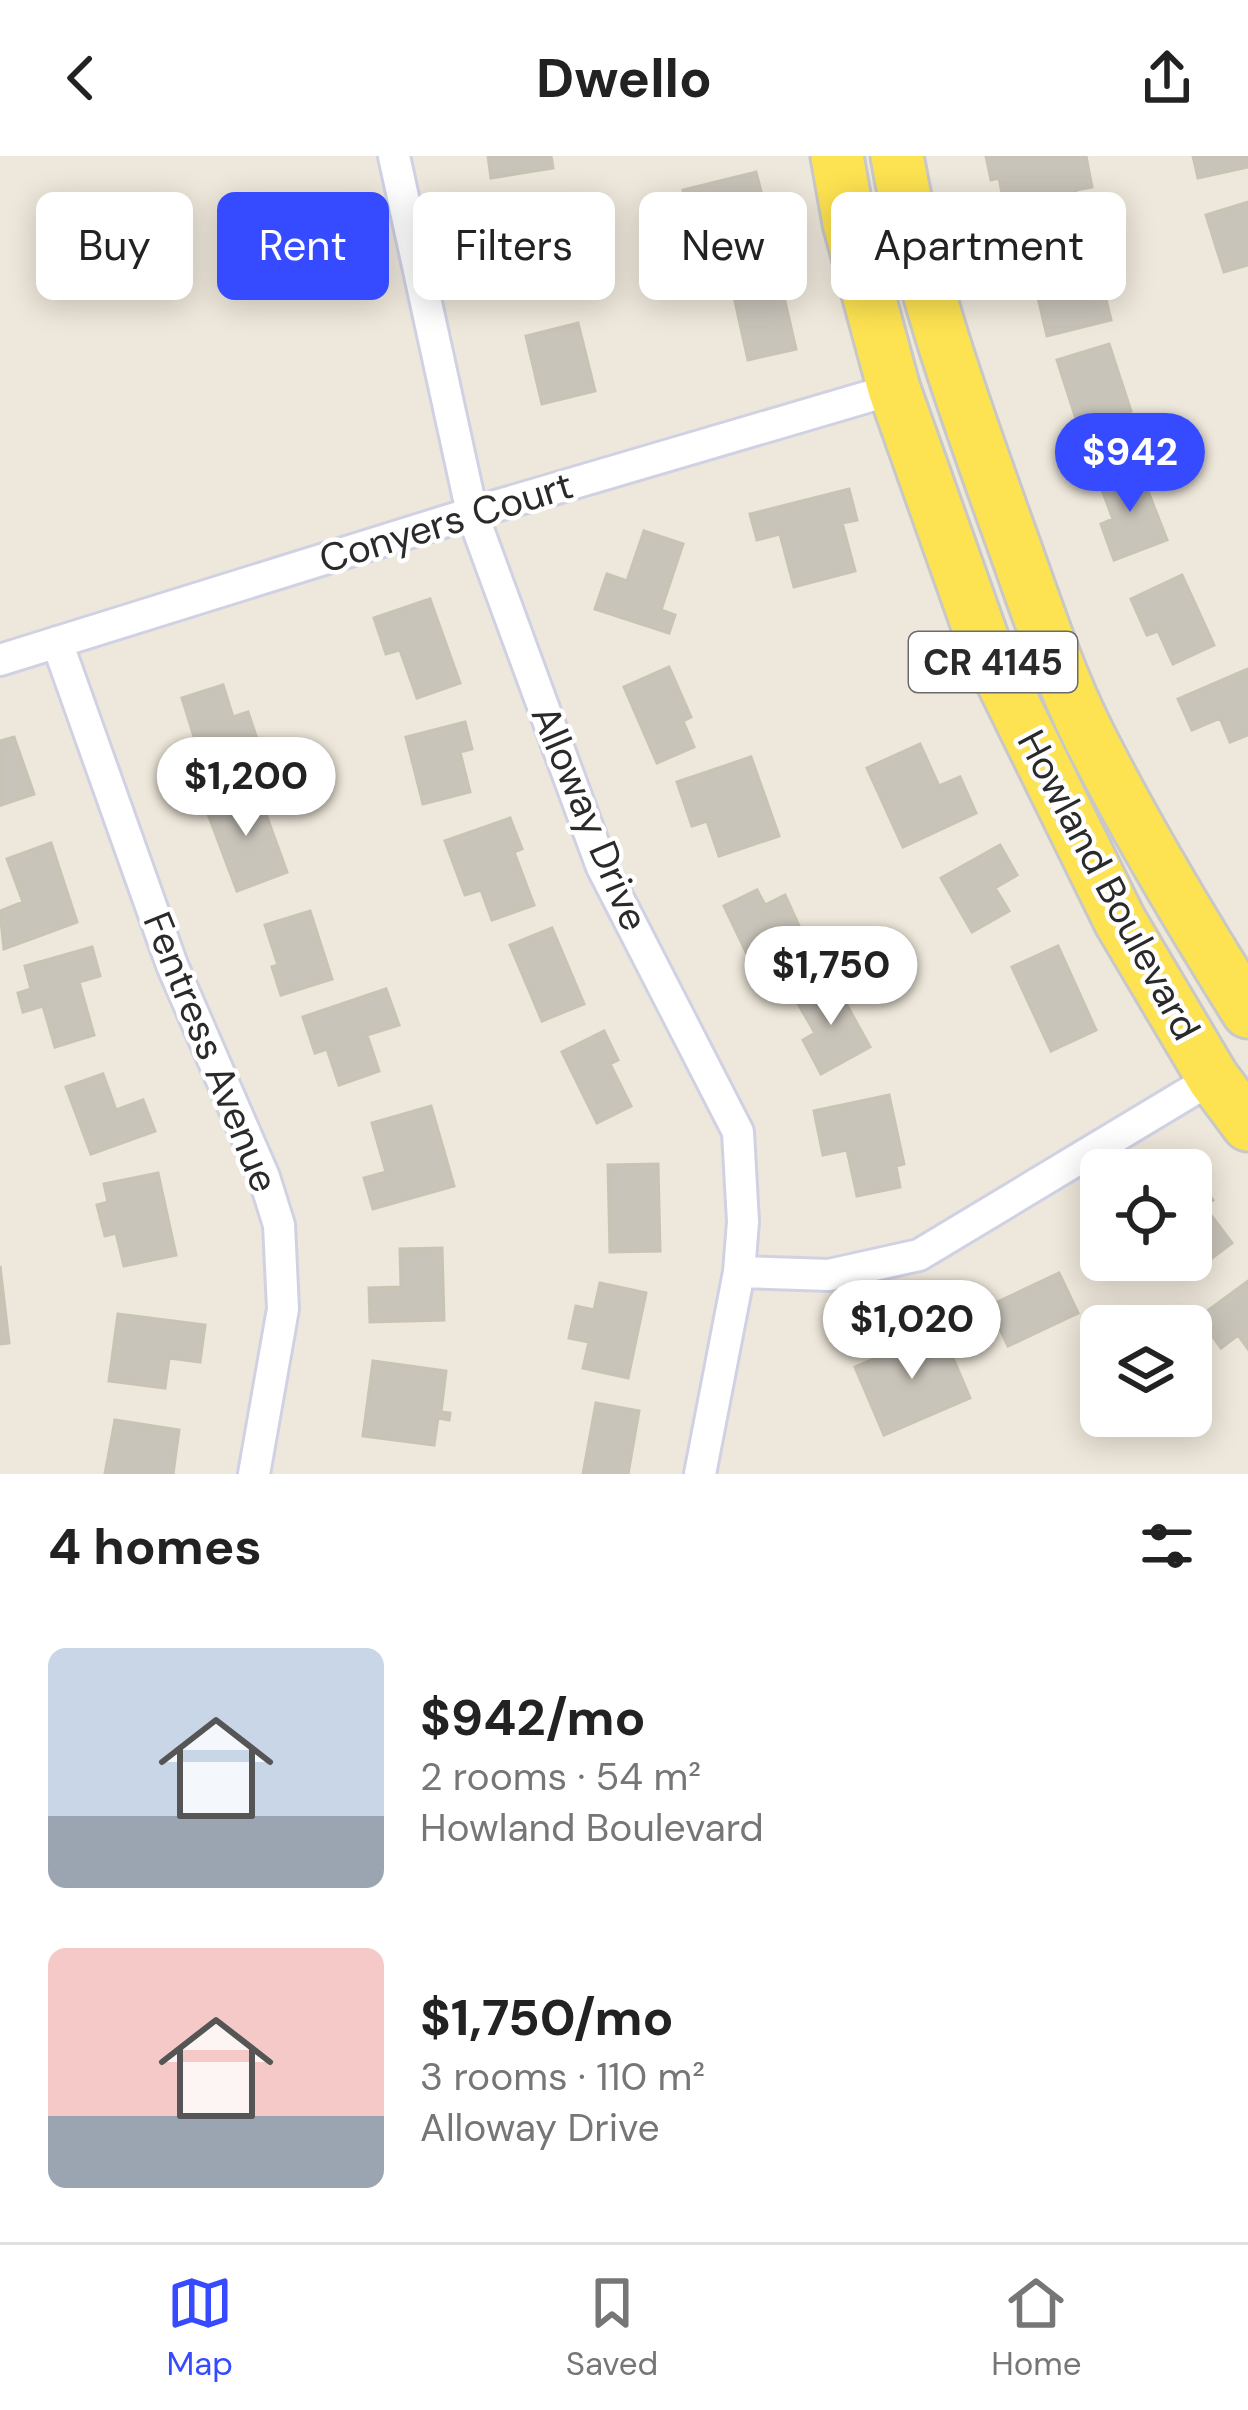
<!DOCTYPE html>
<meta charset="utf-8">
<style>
body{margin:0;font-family:"DM Sans",sans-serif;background:#f6f6f6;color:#222;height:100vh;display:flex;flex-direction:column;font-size:45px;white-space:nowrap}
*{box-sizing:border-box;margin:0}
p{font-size:39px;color:#767676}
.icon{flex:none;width:66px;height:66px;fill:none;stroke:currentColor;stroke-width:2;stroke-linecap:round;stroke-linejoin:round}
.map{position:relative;height:1318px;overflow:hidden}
.details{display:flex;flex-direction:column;background:#fff;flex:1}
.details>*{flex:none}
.banner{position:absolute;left:36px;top:36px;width:1176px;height:108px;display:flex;gap:24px}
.tools{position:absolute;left:1080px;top:993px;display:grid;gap:24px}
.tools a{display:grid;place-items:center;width:132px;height:132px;border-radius:18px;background:#fff;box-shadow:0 6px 30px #0003;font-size:60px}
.price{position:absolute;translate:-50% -102px;padding:0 27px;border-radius:42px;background:#fff;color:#222;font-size:39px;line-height:78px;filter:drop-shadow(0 3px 6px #0008)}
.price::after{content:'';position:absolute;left:50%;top:72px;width:36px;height:27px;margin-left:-18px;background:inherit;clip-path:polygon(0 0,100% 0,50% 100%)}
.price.current{background:#364bff;color:#fff}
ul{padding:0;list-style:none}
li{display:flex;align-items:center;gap:36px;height:300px;padding:0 48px}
li span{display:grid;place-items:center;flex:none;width:336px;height:240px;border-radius:18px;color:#555}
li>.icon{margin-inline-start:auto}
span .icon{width:144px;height:144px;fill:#fffc;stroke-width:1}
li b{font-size:51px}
h2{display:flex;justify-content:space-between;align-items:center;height:144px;padding:0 48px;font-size:51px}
.tag{padding:0 42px;border-radius:18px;background:#fff;box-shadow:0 6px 30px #0003;font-size:42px;line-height:108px}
.tag.current{background:#364bff;color:#fff}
header{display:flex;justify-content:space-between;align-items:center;height:156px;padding:0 48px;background:#fff;font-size:54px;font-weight:700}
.tab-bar{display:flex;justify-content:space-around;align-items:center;height:168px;border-top:3px solid #e0e0e0;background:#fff;font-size:33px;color:#767676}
.tab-bar a{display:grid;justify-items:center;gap:6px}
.tab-bar .current{color:#364bff}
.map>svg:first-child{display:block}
</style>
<header><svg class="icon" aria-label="back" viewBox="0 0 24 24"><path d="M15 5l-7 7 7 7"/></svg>Dwello<svg class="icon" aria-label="share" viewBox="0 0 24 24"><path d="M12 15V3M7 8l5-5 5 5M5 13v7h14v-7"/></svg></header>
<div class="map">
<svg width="1248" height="1318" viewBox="0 0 1248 1318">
<rect width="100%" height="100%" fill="#eee7db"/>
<path fill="#c9c4ba" stroke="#c9c3b4" stroke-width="3" d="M488,0H551L553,12L491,22Z
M986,0H1086L1092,31L1076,34L1082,60L1009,74L999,22L991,24Z
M1193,0H1248V11L1198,22Z
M756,16L765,51L755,54L761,78L697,94L683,34Z
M1248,46V109L1224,116L1206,59Z
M1079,83L1088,121L1100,118L1111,164L1047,180L1035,129L1022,133L1014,100Z
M776,106L796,193L748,204L729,118Z
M578,167L595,235L542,248L526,180Z
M1109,188L1131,255L1079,272L1057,204Z
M1139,312L1167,384L1114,404L1101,368L1113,363L1099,326Z
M849,333L857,364L842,367L855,415L794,431L780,378L757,384L750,358Z
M644,375L683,388L661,454L675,459L669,477L595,453L607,418L627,425Z
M1182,419L1214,489L1173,508L1158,475L1147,479L1131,443Z
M430,443L460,527L417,542L400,494L386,498L374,462Z
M669,511L691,561L683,565L694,591L657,607L624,531Z
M1248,513V579L1230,586L1220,562L1192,574L1178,543Z
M223,529L233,561L248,556L261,595L191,618L182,591L196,587L182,542Z
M465,566L472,593L460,596L470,636L423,648L406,581Z
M14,581L34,638L1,649L0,585Z
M920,588L939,630L960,621L976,657L903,691L867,612Z
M751,601L779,680L719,700L707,665L692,670L677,626Z
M256,631L287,716L237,735L205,650Z
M510,662L522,693L514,696L534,749L492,764L481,734L465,739L445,685Z
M51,687L77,766L4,793L0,755L23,746L7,703Z
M1000,689L1017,719L995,732L1009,755L972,776L941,722Z
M757,734L765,749L785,739L810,794L757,819L724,750Z
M310,755L332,823L281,839L272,811L278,809L265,769Z
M552,772L584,848L542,865L510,789Z
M1058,790L1096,874L1051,895L1012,811Z
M92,791L100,820L79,826L94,879L55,891L43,850L23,856L18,837L31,833L25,810Z
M833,824L870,891L821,918L803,884L815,877L796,844Z
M386,833L399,869L367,879L379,915L339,929L327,893L315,897L303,861Z
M604,875L618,904L610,908L631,950L597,967L562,896Z
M103,918L116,954L143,944L155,975L91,998L66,931Z
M889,939L904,1008L896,1010L900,1031L857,1040L847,994L823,999L814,955Z
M431,950L454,1030L373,1053L364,1022L386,1016L372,967Z
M658,1008L660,1095L610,1096L608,1009Z
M1192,1015L1213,1044L1204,1050L1232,1087L1184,1123L1170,1104H1191Z
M158,1017L176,1099L124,1110L116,1077L105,1080L97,1049L108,1046L104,1028Z
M442,1092L444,1164L370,1166L369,1132L401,1131L400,1093Z
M0,1110L9,1187L0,1188Z
M1059,1117L1078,1157L1008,1190L989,1150Z
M1248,1125V1193L1238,1179L1221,1192L1199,1161Z
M600,1127L646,1137L628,1222L583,1212L589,1186L569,1182L576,1150L594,1154Z
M118,1158L205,1169L200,1206L169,1202L165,1232L109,1225Z
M941,1174L970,1242L884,1279L855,1211Z
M373,1205L446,1215L441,1256L450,1257L449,1264L438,1262L434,1289L363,1280Z
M596,1247L639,1255L628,1318H583Z
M115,1264L179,1274L173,1318H105Z"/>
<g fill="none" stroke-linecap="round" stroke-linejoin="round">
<defs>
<path id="minor" d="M394,0L472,357L602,711L738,976L743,1066L739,1116L700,1318
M57,486L172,809L264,1021L279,1069L283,1153L254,1318
M0,504L472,357L894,233
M739,1116L829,1119L919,1099L1213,922"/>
<path id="primary" d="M837,0L849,67L894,233L985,490L1120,765L1213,922L1248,969
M897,0C919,126 963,247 1006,367C1032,438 1055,512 1089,580C1137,675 1192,766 1248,856"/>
</defs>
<use href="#minor" stroke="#d0d2e4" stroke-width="36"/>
<use href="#primary" stroke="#c8c8c8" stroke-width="57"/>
<use href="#minor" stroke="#fff" stroke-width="30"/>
<use href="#primary" stroke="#fde351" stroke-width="51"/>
</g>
<g text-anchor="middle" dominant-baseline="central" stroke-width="9" stroke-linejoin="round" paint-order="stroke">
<rect fill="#fff" stroke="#6a6a6a" stroke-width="3" x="909" y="476" width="168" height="60" rx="9"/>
<g font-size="36" font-weight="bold" fill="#2a2a2a">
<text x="993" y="506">CR 4145</text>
</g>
<g font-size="39" fill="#2a2a2a" stroke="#fff">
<text transform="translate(446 366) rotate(-17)">Conyers Court</text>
<text transform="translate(590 662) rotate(67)">Alloway Drive</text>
<text transform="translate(1109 729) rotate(62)">Howland Boulevard</text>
<text transform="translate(211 896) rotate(68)">Fentress Avenue</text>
</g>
</g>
</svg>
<div class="tools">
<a><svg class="icon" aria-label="locate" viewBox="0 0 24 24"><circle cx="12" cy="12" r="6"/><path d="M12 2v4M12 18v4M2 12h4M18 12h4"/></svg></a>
<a><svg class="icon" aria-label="layers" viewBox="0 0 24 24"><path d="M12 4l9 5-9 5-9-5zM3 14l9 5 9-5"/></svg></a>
</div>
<b class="price current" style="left:1130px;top:359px">$942</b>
<b class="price" style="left:246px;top:683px">$1,200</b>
<b class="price" style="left:831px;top:872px">$1,750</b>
<b class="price" style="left:912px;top:1226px">$1,020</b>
<div class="banner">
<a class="tag">Buy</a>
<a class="tag current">Rent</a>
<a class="tag">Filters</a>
<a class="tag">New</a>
<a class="tag">Apartment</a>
</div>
</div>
<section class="details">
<h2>4 homes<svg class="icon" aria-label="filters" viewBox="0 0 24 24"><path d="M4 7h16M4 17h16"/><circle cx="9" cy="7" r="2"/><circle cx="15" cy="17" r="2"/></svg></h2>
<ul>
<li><span style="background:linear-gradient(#c9d6e8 70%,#9aa5b1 0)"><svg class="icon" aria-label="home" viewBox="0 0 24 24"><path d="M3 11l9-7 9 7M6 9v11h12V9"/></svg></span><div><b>$942/mo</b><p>2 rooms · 54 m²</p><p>Howland Boulevard</p></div></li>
<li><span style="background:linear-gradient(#f6c9c9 70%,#9aa5b1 0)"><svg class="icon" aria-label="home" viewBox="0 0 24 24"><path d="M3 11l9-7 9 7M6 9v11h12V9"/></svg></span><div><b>$1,750/mo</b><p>3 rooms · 110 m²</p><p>Alloway Drive</p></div></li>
</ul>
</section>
<nav class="tab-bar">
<a class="current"><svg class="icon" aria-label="map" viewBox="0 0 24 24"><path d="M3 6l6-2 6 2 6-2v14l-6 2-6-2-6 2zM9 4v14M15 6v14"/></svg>Map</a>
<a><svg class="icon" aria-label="saved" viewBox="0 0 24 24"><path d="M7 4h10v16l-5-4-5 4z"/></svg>Saved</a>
<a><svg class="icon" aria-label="home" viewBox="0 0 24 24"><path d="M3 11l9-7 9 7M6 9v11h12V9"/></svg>Home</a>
</nav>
